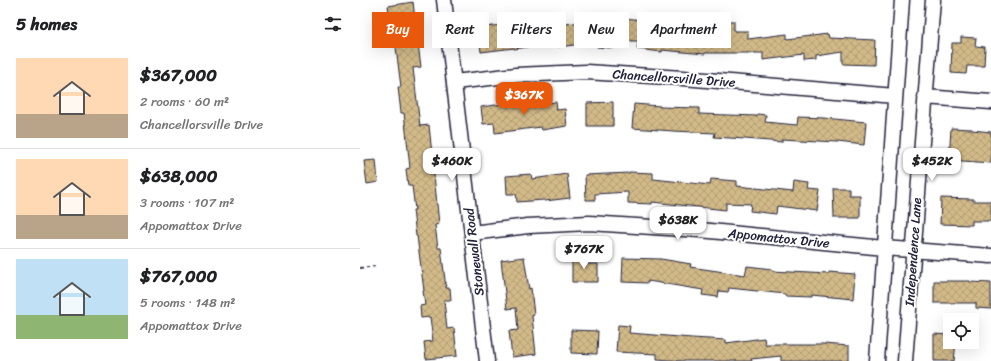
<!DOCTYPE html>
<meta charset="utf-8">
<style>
body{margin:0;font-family:Sriracha,sans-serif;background:#f6f6f6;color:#202124;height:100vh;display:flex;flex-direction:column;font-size:15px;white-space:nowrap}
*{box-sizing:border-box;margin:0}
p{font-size:13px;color:#757577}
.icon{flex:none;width:22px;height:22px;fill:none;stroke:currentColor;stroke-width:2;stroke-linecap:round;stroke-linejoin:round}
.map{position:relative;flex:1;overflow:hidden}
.side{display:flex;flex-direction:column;background:#fff;width:360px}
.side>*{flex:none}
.guide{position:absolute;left:12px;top:12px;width:380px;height:36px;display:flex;gap:8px}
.buttons{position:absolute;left:583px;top:313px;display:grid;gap:8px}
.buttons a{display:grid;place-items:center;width:36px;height:36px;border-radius:0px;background:#fff;box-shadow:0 4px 16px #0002;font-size:20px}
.price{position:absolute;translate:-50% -34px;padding:0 9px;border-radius:8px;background:#fff;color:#222;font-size:13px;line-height:26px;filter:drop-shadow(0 1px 2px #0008)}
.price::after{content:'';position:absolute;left:50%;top:24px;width:12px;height:9px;margin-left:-6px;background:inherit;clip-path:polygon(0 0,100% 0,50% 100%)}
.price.current{background:#ea580c;color:#fff}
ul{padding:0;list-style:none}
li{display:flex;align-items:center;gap:12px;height:100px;padding:0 16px}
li+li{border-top:1px solid #e0e0e0}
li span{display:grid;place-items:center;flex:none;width:112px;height:80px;border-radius:0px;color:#555}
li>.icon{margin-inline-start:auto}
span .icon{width:48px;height:48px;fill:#fffc;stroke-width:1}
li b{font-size:17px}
h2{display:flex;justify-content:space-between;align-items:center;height:48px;padding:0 16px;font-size:17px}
.pill{padding:0 14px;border-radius:0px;background:#fff;box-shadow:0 4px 16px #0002;font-size:14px;line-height:36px}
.pill.current{background:#ea580c;color:#fff}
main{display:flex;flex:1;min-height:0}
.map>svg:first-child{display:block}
</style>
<main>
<section class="side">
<h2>5 homes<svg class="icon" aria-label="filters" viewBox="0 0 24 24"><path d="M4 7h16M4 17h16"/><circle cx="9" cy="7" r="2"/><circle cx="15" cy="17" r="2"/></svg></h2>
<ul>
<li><span style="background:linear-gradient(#ffd9b3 70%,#b9a48a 0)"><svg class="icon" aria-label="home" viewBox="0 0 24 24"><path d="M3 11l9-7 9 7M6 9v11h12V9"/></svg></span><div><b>$367,000</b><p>2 rooms · 60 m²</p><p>Chancellorsville Drive</p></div></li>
<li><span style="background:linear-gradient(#ffd9b3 70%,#b9a48a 0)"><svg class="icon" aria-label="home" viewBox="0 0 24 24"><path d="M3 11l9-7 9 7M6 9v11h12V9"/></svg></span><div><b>$638,000</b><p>3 rooms · 107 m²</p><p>Appomattox Drive</p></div></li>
<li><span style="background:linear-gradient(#bfe0f5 70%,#8fb573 0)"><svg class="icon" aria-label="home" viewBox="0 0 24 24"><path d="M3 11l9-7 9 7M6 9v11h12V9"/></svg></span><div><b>$767,000</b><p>5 rooms · 148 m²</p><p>Appomattox Drive</p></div></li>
</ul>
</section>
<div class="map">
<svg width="631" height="361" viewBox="0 0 631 361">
<defs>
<pattern id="building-cross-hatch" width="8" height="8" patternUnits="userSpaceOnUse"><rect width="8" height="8" fill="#d1b988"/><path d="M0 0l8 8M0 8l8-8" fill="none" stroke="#b39f76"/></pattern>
</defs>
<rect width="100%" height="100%" fill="#fff"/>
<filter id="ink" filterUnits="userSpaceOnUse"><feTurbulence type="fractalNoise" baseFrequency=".025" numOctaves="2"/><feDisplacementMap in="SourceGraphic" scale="8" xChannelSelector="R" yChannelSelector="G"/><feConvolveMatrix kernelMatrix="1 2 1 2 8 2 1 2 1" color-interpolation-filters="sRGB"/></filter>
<g filter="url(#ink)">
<path fill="url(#building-cross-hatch)" stroke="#22223b" d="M53,2L55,20L47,21L50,45L58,44L61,67L53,68L60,126L69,125L79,224L75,225L78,248H81L86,288H90L91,300H84L87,329L94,328L97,356L66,359L64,342L73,341L70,317L61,318L60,306L65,305L63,291H64L57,236H56L53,210H55L52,186H48L46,169L50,168L44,113H41L38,87H41L34,32H32L28,6Z
M254,16H264V18L292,21V28L321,31V28L362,32V21H374V31H388V39L427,34V39L468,34L469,38L515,40L514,65L483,64V52L456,56V60L444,61V55L403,60V53H345V54L302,50V52L277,49L278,41H254V48L237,47L238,42L198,47L197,38L167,42L168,47L154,49V48L121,52L118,28L180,20L181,27L222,22H254Z
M601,37L616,38L615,46L625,47L624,66H607L606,74L591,73L592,43H601Z
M164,101L165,105L196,102L197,110L205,109L207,126L182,130L181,127L135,133L134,123L123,124L121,107Z
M253,102V126H227V103Z
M274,104L300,106V107L339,108V114L397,116V114L406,115L405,122L437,125L438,117L464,118L506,122L504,145L477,142L422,139V142L385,139L354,137L355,133L313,131L272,128Z
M591,128L612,129V130L631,132V163L589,160Z
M16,160L18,182L7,184L4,161Z
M269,172L293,173V179L350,185L351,179L377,181V186L433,192L434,182L449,184L448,190L460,191L457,211L417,206L416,214L390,211L391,204L366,203V210L292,202V204L268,203V192L235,194V200H226L225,175L269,173Z
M171,174L172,179L207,174L210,198L185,201L184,200L157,202L156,194H147L146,176Z
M473,188H489V195H500V218H474Z
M581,198L613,199V201H631V221H612V225L580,224Z
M228,256V264H238V282H212V257Z
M164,257L169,289L171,288L174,315L172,316L176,354L152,357L149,331L158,330L156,308L147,309L141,260Z
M263,258L301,259L331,264L330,267L385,275L387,266L412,269V271L469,274V272L495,274L493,299L451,295V297L425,296V294L369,288L368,292L359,291L358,297L342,295L343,290L288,281V283L262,282Z
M574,281H610V282L631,283V309L616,308V303H574Z
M258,325L270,326L269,333L332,338L366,340V343L404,338L405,344H464L489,346V361H421V356L391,359L392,361H323L297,359V354L256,352Z
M211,330L238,331L237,354L211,353Z
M574,334L590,335V342H596L594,361H574Z"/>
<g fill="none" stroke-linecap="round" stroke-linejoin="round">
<defs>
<path id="minor" d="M84,0L127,361
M94,82L156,75L226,72L323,78L535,96
M565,97L631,102
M112,233L168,226L229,223L340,230L524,248L631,256
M517,361L542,0
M545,361C555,241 563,120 573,0"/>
</defs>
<use href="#minor" stroke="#22223b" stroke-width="17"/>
<path stroke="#22223b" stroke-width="2" stroke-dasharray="3 3" stroke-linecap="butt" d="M0,268L16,266V268"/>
<use href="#minor" stroke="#fff" stroke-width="14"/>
</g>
</g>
<g text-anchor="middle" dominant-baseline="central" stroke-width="4" stroke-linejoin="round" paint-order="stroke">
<g font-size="13" fill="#22223b" stroke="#fff">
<text transform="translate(314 78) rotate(4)">Chancellorsville Drive</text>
<text transform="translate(419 238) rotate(6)">Appomattox Drive</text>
<text transform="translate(114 252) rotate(-97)">Stonewall Road</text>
<text transform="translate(553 252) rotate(-86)">Independence Lane</text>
</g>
</g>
</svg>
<div class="buttons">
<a><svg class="icon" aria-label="locate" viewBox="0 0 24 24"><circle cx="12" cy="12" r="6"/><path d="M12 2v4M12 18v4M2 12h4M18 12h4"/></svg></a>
</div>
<b class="price current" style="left:164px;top:116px">$367K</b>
<b class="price" style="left:92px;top:182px">$460K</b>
<b class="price" style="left:572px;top:182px">$452K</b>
<b class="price" style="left:318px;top:241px">$638K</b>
<b class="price" style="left:224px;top:270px">$767K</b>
<div class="guide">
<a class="pill current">Buy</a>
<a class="pill">Rent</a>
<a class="pill">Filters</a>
<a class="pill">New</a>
<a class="pill">Apartment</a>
</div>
</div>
</main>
